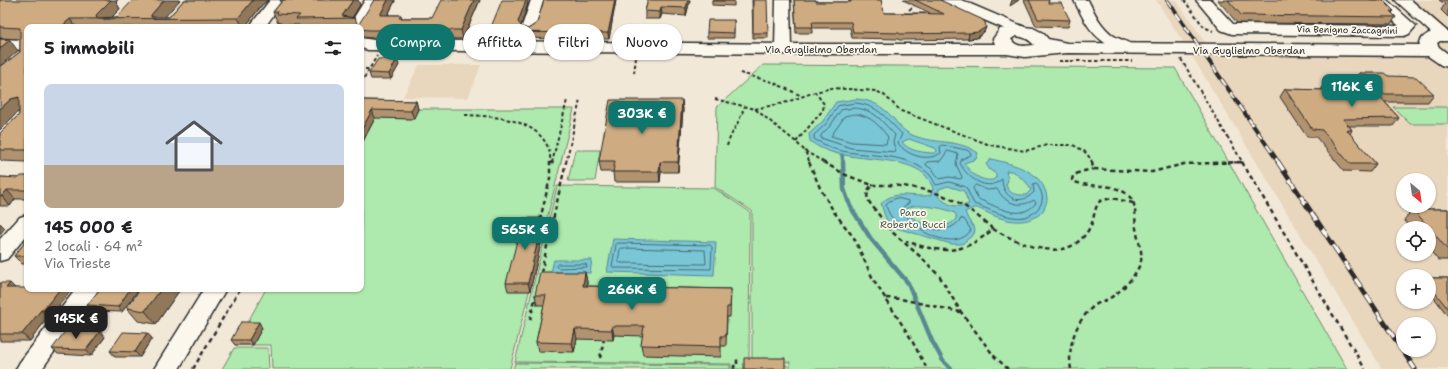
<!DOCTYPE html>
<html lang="it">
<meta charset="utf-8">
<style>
body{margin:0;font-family:"Shantell Sans",sans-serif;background:#f2f2f2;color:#202124;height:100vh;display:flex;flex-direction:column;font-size:15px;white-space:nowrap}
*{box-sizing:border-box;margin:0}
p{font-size:13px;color:#757577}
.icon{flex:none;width:22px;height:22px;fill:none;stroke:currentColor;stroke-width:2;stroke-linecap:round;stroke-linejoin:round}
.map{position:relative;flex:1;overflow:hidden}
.side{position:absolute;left:24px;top:24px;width:340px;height:268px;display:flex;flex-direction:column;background:#fff;border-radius:8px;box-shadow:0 1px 3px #0004}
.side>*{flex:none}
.top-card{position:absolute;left:376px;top:24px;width:380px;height:36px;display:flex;gap:8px}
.needle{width:26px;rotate:151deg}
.controls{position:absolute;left:1396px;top:173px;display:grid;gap:8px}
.controls a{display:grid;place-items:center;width:40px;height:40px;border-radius:50%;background:#fff;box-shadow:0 1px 3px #0004;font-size:20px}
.price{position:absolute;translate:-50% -34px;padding:0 9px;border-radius:8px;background:#0f766e;color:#fff;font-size:13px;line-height:26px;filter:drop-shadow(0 1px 2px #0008)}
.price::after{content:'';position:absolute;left:50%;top:24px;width:12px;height:9px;margin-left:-6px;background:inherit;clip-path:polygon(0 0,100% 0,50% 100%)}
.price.active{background:#222;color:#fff}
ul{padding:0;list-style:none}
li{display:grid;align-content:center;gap:8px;height:212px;padding:0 20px}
li span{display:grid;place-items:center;height:124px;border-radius:8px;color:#555}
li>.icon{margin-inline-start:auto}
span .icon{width:72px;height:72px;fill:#fffc;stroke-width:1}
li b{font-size:17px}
h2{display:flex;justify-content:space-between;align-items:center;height:48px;padding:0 20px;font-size:17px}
.tag{padding:0 14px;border-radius:18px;background:#fff;box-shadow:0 1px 3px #0004;font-size:14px;line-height:36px}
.tag.active{background:#0f766e;color:#fff}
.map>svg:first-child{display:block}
</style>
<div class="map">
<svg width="1448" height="369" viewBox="0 0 1448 369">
<rect width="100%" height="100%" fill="#f2e8d7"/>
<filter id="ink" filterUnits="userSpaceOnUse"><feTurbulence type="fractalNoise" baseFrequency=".025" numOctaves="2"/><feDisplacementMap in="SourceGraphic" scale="8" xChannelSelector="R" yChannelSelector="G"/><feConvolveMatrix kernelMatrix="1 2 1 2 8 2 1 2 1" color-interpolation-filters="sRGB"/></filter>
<g filter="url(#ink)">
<path fill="#e8d6bd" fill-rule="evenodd" d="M1156,0H1176L1207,45L1327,43L1420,46L1433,29L1407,0H1448V369H1382L1184,43ZM1403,180H1429V206H1403ZM1403,228H1429V254H1403ZM1403,276H1429V302H1403ZM1403,324H1429V350H1403Z
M419,65H481L468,98L403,97Z"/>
<path fill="#aee9ad" stroke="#6c8a6c" d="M763,65L1175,68L1347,369H790V362H752V211L715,187L717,107Z
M1393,107H1448V124H1410Z
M418,109H574L510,369H272L271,345H235L266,289H361V145L376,116L381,118L413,119Z
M575,150H600L595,181H568Z
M557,186L714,188L750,212L749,363L787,365V369H731V364L515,362Z
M234,348H268L269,369H222Z
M515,363L730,365V369H513Z"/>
<path fill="#79c6d7" stroke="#5a8892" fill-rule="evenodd" d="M856,99C872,100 882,106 893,118C899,125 901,129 910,134C932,145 958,138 978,153L976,159L964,163C970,173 981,182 993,180L996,177V174L990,170L986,164L991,159C1013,164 1044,171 1047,198C1047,203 1044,211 1040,214C1024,226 1005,221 988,213C983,211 978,207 973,208C971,209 968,211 965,212L968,219L975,229L974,234L962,244H951L893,227L886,219L881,204C894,188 913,199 931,195L933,188C931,184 929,180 927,177C912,159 871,160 850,156C835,154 821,150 810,141L809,134L823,121L836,102ZM909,139L935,148L937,151L935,153C924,153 908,151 902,142ZM1006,171H1013L1027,183L1031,190L1026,195C1016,195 1010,195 1006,185L1008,180ZM948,186L964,191L969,204C957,209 947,205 938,196L939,189ZM913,206C923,205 948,208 956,214V219C943,234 918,224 906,212L907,208Z
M613,239L716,242L714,275L607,272Z
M554,260H592L590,273L551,272Z"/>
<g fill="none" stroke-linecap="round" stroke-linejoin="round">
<path stroke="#4a6970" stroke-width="1" d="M856,103C880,106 886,119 902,134L898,143C907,156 928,162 941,153L940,147L942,145L967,150L971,153V155L962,159L960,163C965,174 980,188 994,184C997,183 999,181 1002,179C1002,198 1021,207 1034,192L1033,184L1036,183C1041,190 1045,198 1040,206C1024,230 994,210 974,204L966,187L949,182L936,185C934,182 932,177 930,175C908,152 870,157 842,151C832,149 823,144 814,139V135L826,124L838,106Z
M856,108C877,111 881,121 895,135L893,142L896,152L851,148L821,138V135L830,126L841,110Z
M856,114C871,116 879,125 888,137L886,144L852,142L831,136L845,116Z
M948,151L958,154L956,164L962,177L961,179L949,177L939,179L933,170L926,165L927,162L940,161Z
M976,185L987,190L997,189C1005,203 1019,209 1034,200L1036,203C1020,223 997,206 978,199L973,188Z
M897,198L909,201V203L903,207L902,213L917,225V229C901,227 890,221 886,205L888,202Z
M961,219H964L971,230C960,247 935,239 921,230L923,227C938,231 951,232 961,219Z
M618,243L710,245L712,247L711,269L614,268L612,266L616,245Z
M622,248L705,250L706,264L620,263L618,261L620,250Z
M558,264H586L587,267L558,268L556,266Z"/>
<path stroke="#5a8892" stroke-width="3.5" d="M842,155L843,163"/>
<path stroke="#5a8892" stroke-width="4.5" d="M843,162L844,189L850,206L871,239L908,283L932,341L943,361L951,369"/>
<defs>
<path id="minor" d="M270,0H284L265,27H249Z
M365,0H379L361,30V27H348Z
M531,0H545L537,29L534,32L529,34L524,32L521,29Z
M776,0H790L791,49L789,52L783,54L777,52L775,49Z
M942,0H961L1027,28L1030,31L1027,34L1022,36L1017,34L944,3Z
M1074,0H1088C1095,14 1101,27 1114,36C1121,40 1131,42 1136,49L1134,52C1126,54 1122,52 1116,49C1093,39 1084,21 1074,0Z
M1196,0H1211L1233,24L1399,26L1371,0H1387L1416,26L1409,34L1404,36L1232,34L1221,30Z
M1395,0H1411L1448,32V39L1443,41L1438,39Z
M27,215V235L7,259L0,261V239L20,217Z
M76,289H99L42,369H16L20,362Z
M204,289H226L179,369H154Z"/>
<path id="major" d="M1016,26L1033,28L1043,33L1048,39L1067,43L1420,45L1419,42C1426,32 1436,29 1448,31V41H1440L1437,43L1439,47L1448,54V67L1441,65L1428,56L1067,53L1025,57L1007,54H783L368,50L361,48V38L374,40L783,44H995L993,39L1000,29ZM1016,36C1024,37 1029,39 1034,45C1025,46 1016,48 1011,39Z
M0,39L27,40V50L0,49Z"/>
</defs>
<use href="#minor" stroke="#2b2b2b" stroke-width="3"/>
<use href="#major" stroke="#2b2b2b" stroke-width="3"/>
<path stroke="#2b2b2b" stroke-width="2" stroke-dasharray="3.5 2.5" stroke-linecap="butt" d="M1184,0L1204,27L1213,31
M909,10L914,6
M1181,59L1243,163
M1059,61H1132
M365,69H369
M634,73L636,58
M740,73L772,82L802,96
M361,83L377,56
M715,99L755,109L796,142L805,151L810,163
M755,109L784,103L815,92L832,88L876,91L884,95L901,111L990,145L1025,151L1047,145H1073L1084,151L1091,159L1092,163
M465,115C493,116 538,118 549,150C550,154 550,159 551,163
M796,142L823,110L824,104L815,92
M727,146C731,132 740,122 744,107
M805,151L825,163
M552,163L567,100
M566,163L580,100
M1222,163L1242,162"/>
<path stroke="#2b2b2b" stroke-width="2.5" stroke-dasharray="4.5 3.5" stroke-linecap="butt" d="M809,162L820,188L834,212L854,238L873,279L910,337L927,369
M823,162L846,175L872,185L868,190L867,199L891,231L923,259L940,277L961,312L994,356L1008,369
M1092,162L1093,169L1152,172L1184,164L1242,162
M1242,162L1365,369
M552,164L553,162
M872,185C902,184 935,189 961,204C973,211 983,221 993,229C963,255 942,254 906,241
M540,220L550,178V162
M993,229C1021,244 1067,267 1089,229C1095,220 1093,209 1100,201L1112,198L1133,203
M541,273L566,162
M886,298L901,299L960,312
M530,320L536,295
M600,358L604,339
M193,369L240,289
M734,369V366H737V359
M1071,369C1067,347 1076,320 1094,306C1099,302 1105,301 1110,298C1123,290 1137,275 1141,261C1143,250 1137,238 1136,228C1134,217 1138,205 1129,196C1113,180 1086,190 1072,180L1073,176L1080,172L1093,169"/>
<use href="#minor" fill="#fbf7ec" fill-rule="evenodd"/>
<use href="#major" fill="#fbf7ec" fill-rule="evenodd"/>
<defs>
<path id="rail-far1" d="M1167,0L1279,163"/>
<path id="rail" d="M1278,162L1415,369"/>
</defs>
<use href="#rail-far1" stroke="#2b2b2b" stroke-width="4"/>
<use href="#rail" stroke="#2b2b2b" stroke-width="5"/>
<use href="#rail-far1" stroke="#fbf7ec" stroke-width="2.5" stroke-dasharray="8" stroke-linecap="butt"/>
<use href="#rail" stroke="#fbf7ec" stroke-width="3.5" stroke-dasharray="10" stroke-linecap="butt"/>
</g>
<path fill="#b2936f" stroke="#2b2b2b" d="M0,0L116,2L120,9L111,17H169L184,0H268L262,5L245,27H27V162L2,161L0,159V133L19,115V111L1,67L20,52V39L0,38Z
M280,0H358L360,5L352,18H355L358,26L395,1L388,15H401L402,18H432L480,0L463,39L372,38L361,37V27H300L299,25H282L281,23H278L273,12L281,2Z
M544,0H616L609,39L491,38L489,32L528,3L521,26L522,27L528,29L537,23Z
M648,0H690L686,16L662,14L660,19H645V11Z
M712,0H734V6L712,5Z
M752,0L768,33V38H753Z
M794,0H816V2H849V0H881L884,13H930L903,0H940L986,27L984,32L977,38L968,39L899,40L898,39L852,38L850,28H812V33H796Z
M1024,0H1049L1048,3L1070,20L1068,27L1036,26Z
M1218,0H1245L1394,11L1392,13L1396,17L1391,24L1237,23Z
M1439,0H1448V17L1441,10L1445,4Z
M734,20V38H707V32Z
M399,65L391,79H371L369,73Z
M1359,73L1388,76L1434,94L1428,102H1385L1399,118L1393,126H1349L1352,130L1350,134L1376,164L1370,172L1344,171L1316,137H1307L1280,97L1285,89L1321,90L1324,85L1359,86L1354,81Z
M361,100L416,101L418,109L414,119L375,118L361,145Z
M682,100L683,110L678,172H661L660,182H614L613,172H601L599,161Z
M27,176V199H15L10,206H0V177L19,178Z
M1413,209H1448V260H1438L1429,249V228H1411L1404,220Z
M545,226L530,291H508L506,283Z
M27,240V264H22L14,256Z
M585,272L587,282V286L731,289L730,317H727L726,346H721V357L643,355L641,345L643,336L614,335L613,340L577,339L574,352L538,351L536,342L544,305H537L535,295Z
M1429,278H1448V316L1429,291Z
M0,283L15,288L27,289H72L50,317H48L30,341H0Z
M139,289L122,312L92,311L87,305Z
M179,291L156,324L138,321L127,308Z
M262,328L253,345H235L231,340Z
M105,337L91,356L58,354L52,349Z
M152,338L140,357H115L110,351Z"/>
<path fill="#91785a" stroke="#2b2b2b" d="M104,0H118L116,2L120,9L110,19H98L96,15Z
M164,0H180L164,18L151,17V15Z
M253,0H268L262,5L245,27H243L238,18Z
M353,0H358L360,5L352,18L342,16Z
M388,0H395V1L383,23L380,15Z
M474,0H480L463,39L461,30Z
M526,0H528V3L520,29L518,22Z
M615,0H616L609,39L608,33Z
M688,0H690L686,16V8Z
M1012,0H1019L1010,6Z
M661,7L662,14L660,19V12Z
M70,19L76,27H61Z
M986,27L984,32L977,38L968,39L969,33Z
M10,40L18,51L0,66V48Z
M397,59L399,65L391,79L389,74Z
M19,97L20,110L0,130V109L11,99Z
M682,100L683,110L678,172V162Z
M416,101L418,109L414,119L411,111Z
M372,110L375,118L361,145V131Z
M660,162L661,172L660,182L659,172Z
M7,190L15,199L10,206L2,196Z
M543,218L545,226L530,291L528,283Z
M0,223L5,228L0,234Z
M585,272L587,282L585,296L583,286Z
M10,283L17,290L6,288Z
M60,289H72L50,317L43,310Z
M130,289H139L122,312L118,307Z
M161,289H178L179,291L156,324L145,311Z
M41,310L48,317L30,341L22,334Z
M259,322L262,328L253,345L249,340Z
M612,326L614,335L613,340L612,330Z
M575,329L577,339L574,352L572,343Z
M100,331L105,337L91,356L86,350Z
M147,333L152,338L140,357L135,352Z"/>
<path fill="#cfab81" stroke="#2b2b2b" d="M0,0H111L96,15L97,18L117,17L133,0H164L151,15V17H169L184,0H253L238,18L70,19L61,27H27V150H0V133L19,115V97L11,99L0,109V67L20,52V28L0,27Z
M283,0H353L342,16L355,18L296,19L300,15L277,14L278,12H273Z
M374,0H388L380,15H401L399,18H432L441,0H474L461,30H369L361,29V27H357Z
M502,0H526L518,22L522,27L528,29L537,23L544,0H615L608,33L489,32Z
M648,0H688L686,8L661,7L660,12L645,11Z
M712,0H734V1H712Z
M753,0H767L768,33H753Z
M794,0H816V2H851V0H881L884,13L944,14L915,0H940L981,19L985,22L986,27L978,32L969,33L900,34L899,33L853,32L851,22H812L813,27H796Z
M1029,0H1049L1048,3H1061L1070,20L1038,19Z
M1228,0H1383L1394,11H1390L1396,17L1241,15Z
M708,20H734V33L707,32Z
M0,39L10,40L0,48Z
M378,59H397L389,74L369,73Z
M1359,73H1384L1388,76L1416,77L1434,94H1378L1375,91L1399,118L1343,119L1352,130H1347L1376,164H1350L1322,130L1312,129L1285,89L1328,90L1324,85L1371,86Z
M361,100L416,101L411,111L372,110L361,131Z
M610,100H682L678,162H660L659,172H613L615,161H599Z
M21,176H27V188L26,190H7L2,196H0V177L19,178Z
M1413,209H1448V250Z
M523,218H543L528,283H506Z
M27,240V256H14Z
M540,272H585L583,286L731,289L730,307H727L726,336H721V347L641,345L644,326H612V330L575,329L572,343L536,342L546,295H535Z
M1429,278H1448V309L1429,285Z
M0,283H10L6,288H27V289H60L43,310H41L22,334H0Z
M100,289H130L118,307L87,305Z
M140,289H161L145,311L127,308Z
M241,322H259L249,340H231Z
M66,330L100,331L86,350L52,349Z
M123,332L147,333L135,352L110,351Z
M744,358H785V369H744Z"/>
</g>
<g text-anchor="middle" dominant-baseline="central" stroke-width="3.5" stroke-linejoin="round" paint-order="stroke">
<g font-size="9" fill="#2b2b2b" stroke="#fbf7ec">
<text transform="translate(1347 30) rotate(1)">Via Benigno Zaccagnini</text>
</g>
<g font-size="10" fill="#2b2b2b" stroke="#fbf7ec">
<text x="821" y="49">Via Guglielmo Oberdan</text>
<text x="1249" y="50">Via Guglielmo Oberdan</text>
</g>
<g font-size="10" fill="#4c5a4c" stroke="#fbf7ec">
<text x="913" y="212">Parco<tspan x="913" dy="12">Roberto Bucci</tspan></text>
</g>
</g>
</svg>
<div class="controls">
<a><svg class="needle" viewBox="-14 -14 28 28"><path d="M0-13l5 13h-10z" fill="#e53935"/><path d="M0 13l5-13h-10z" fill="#757577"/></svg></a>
<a><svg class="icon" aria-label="locate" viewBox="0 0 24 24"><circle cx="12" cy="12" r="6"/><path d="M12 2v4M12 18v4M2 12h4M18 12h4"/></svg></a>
<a>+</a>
<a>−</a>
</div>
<b class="price" style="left:1352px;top:108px">116K €</b>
<b class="price" style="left:642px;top:135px">303K €</b>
<b class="price" style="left:525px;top:251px">565K €</b>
<b class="price" style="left:632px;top:311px">266K €</b>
<b class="price active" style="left:76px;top:340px">145K €</b>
<div class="top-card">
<a class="tag active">Compra</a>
<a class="tag">Affitta</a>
<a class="tag">Filtri</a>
<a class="tag">Nuovo</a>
</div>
<section class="side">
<h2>5 immobili<svg class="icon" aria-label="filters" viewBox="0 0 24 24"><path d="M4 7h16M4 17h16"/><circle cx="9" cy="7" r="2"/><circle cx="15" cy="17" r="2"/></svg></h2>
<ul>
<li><span style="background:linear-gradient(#c9d6e8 65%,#b9a48a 0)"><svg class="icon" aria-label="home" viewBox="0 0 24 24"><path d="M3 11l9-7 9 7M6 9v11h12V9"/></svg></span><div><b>145 000 €</b><p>2 locali · 64 m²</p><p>Via Trieste</p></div></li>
</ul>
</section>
</div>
